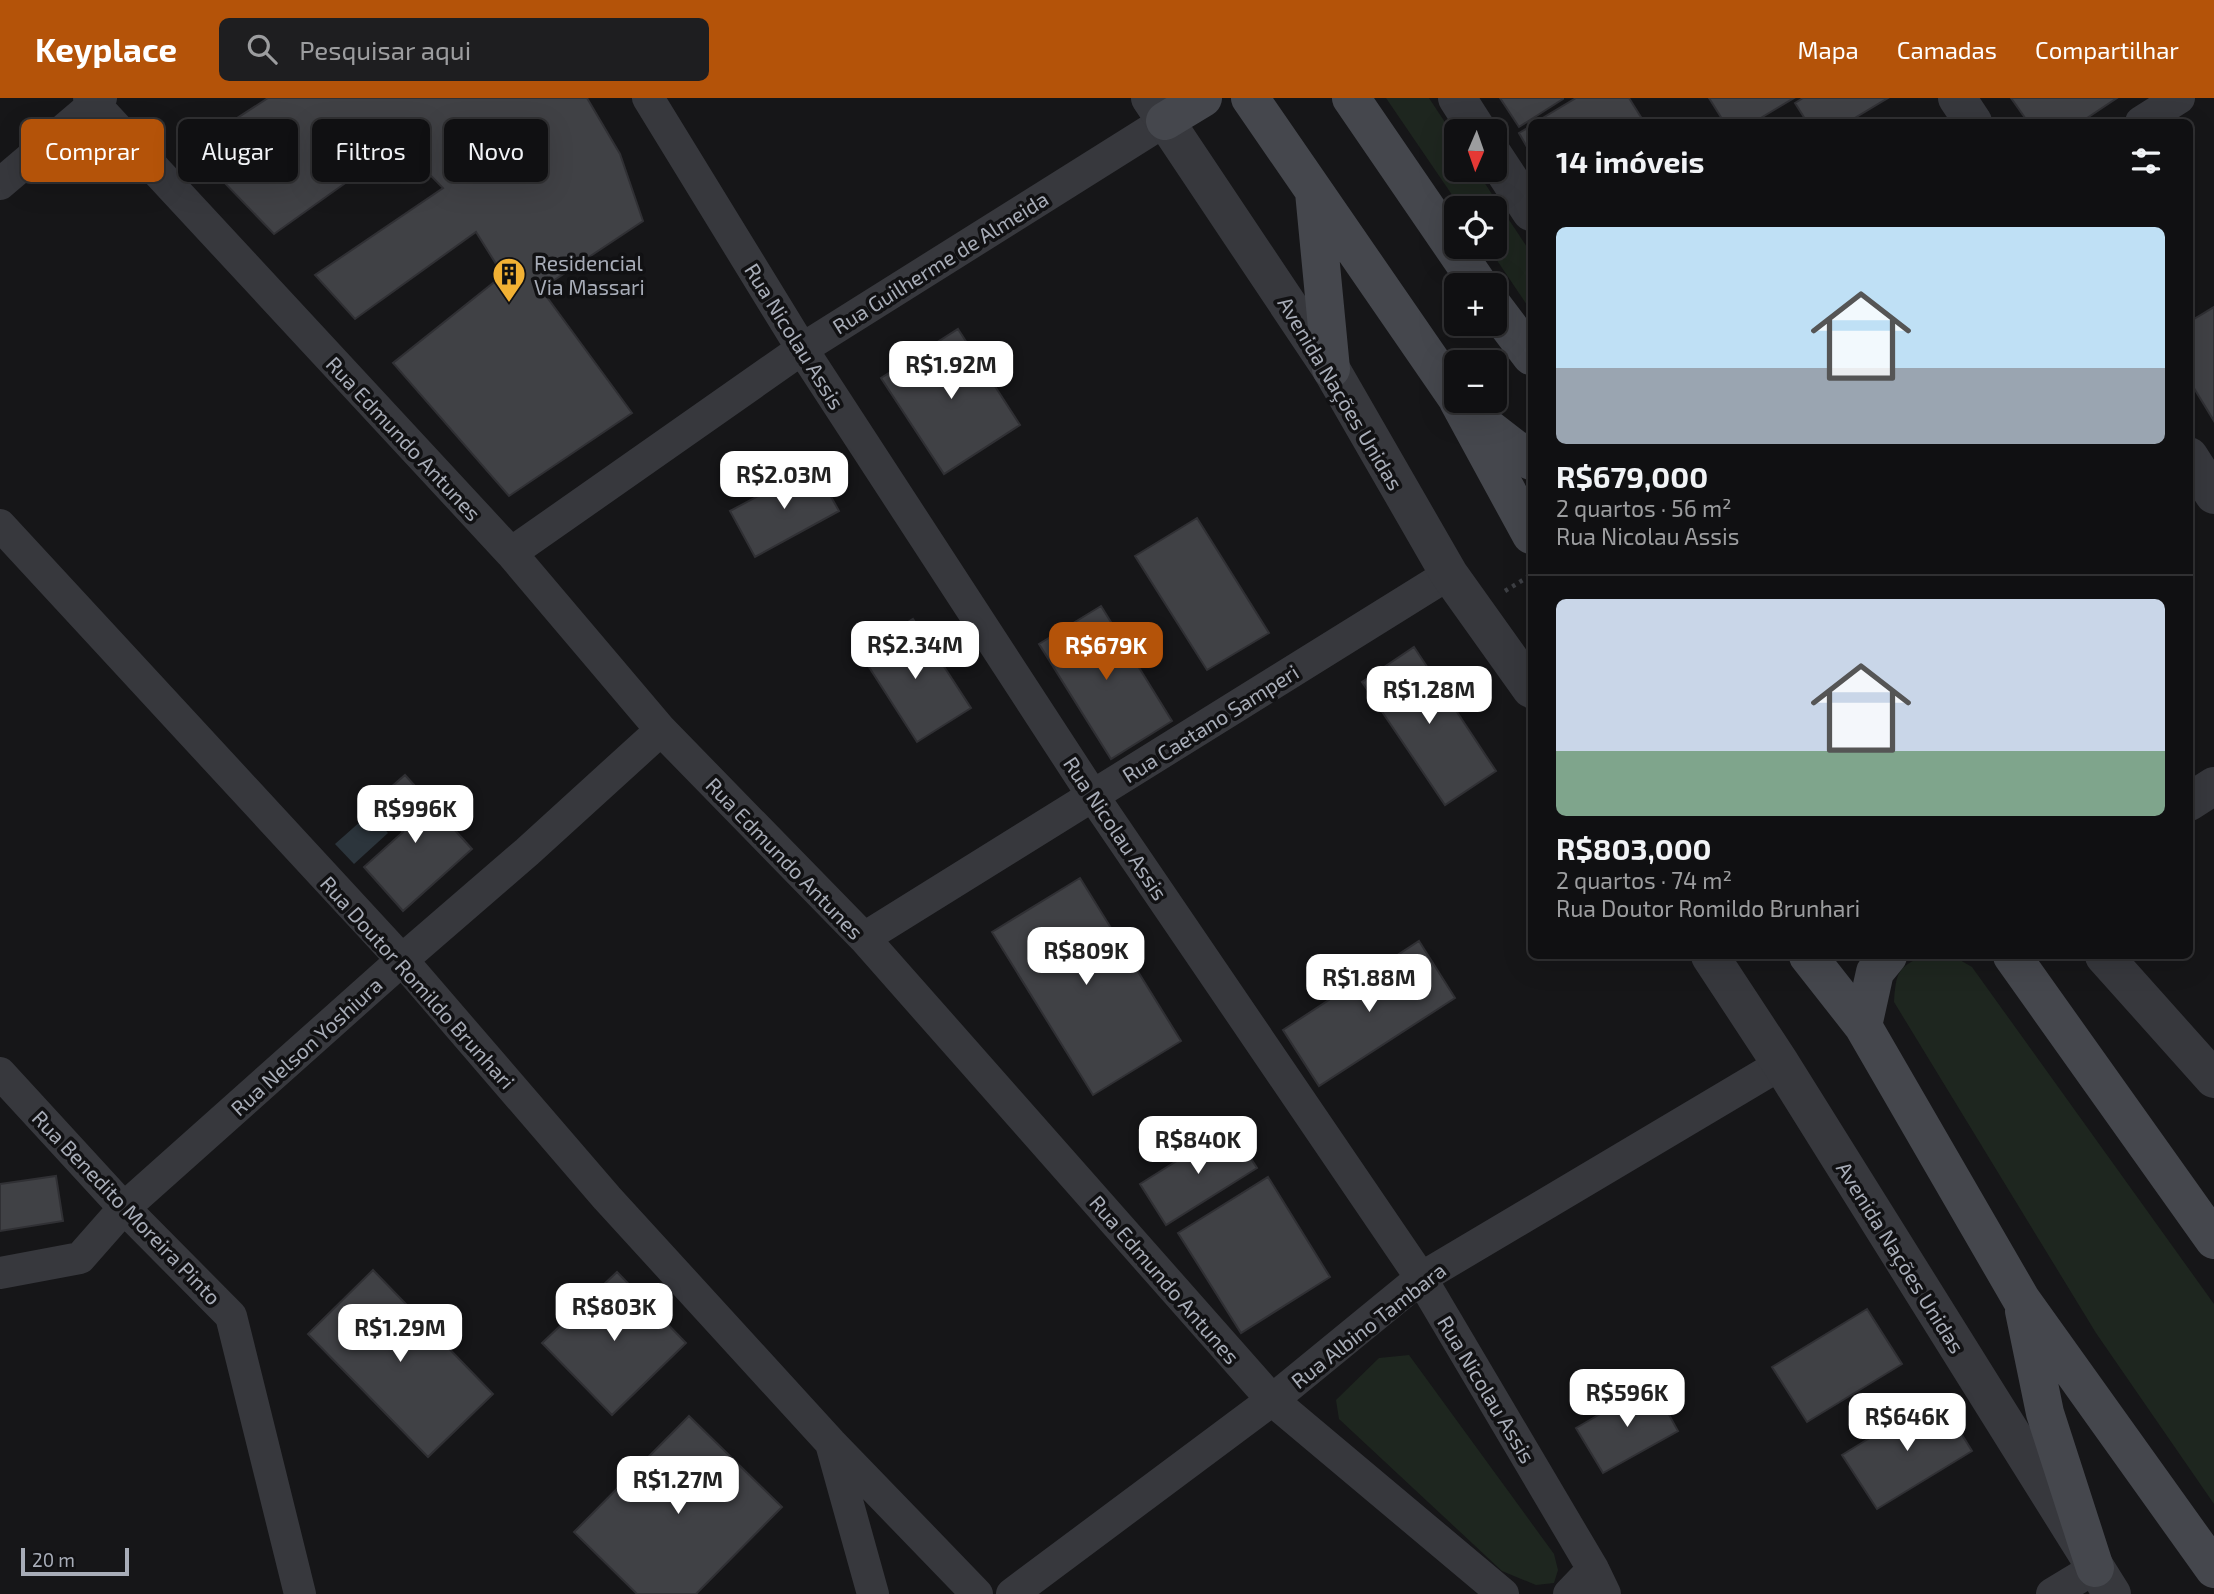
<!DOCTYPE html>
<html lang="pt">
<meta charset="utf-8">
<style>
body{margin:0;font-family:"Exo 2",sans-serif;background:#1e1e20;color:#f1f3f6;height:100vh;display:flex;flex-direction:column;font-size:26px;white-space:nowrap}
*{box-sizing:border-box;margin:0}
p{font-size:23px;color:#9c9d9f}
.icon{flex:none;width:38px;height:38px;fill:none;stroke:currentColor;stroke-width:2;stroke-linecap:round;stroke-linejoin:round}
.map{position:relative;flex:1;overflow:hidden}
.sheet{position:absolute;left:1528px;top:21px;width:665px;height:840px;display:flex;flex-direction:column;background:#101012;border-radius:10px;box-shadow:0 7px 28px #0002,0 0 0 2px #303032}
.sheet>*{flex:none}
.hud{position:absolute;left:21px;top:21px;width:665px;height:63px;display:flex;gap:14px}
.needle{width:46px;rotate:182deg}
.tools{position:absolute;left:1444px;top:21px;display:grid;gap:14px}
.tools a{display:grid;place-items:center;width:63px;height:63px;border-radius:10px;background:#101012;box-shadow:0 7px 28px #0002,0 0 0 2px #303032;font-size:35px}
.scale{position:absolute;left:21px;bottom:18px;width:108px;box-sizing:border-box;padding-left:7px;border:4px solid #a8adb8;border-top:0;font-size:19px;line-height:24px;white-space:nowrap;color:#a8adb8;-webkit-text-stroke:5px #111113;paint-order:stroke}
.price{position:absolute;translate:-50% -60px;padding:0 16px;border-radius:14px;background:#fff;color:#222;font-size:23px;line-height:46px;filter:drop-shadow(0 2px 4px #0008)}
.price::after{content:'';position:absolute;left:50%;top:42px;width:21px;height:16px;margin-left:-10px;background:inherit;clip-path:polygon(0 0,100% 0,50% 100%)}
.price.on{background:#b45309;color:#fff}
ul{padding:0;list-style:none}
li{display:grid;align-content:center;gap:14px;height:371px;padding:0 28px}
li+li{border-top:2px solid #303032}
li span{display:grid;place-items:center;height:217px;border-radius:10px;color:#555}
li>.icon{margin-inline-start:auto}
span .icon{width:126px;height:126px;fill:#fffc;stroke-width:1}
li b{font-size:30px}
h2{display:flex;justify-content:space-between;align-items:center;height:84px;padding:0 28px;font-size:30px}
.tag{padding:0 24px;border-radius:10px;background:#101012;box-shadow:0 7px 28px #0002,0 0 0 2px #303032;font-size:24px;line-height:63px}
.tag.on{background:#b45309;color:#fff}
header{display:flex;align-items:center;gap:42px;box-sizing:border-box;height:98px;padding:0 35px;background:#b45309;color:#fff}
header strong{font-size:33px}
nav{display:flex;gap:38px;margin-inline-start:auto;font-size:24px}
.search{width:490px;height:63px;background:#1e1e20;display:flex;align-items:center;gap:18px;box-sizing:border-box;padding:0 24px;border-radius:10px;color:#9c9d9f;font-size:26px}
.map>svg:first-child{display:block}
</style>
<header>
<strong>Keyplace</strong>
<div class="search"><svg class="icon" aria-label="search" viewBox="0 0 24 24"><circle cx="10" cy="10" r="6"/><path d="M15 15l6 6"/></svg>Pesquisar aqui</div>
<nav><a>Mapa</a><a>Camadas</a><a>Compartilhar</a></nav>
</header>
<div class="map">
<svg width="2214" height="1496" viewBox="0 0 2214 1496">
<rect width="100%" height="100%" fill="#161618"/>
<path fill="#1e261f" d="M1386,0H1429L1456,41V72H1476L1531,155V213L1488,149H1494V110H1461Z
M1925,858H1953L1972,869L2214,1206V1406L2096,1235L1894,904C1896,876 1897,868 1925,858Z
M1409,1257L1554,1456L1558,1472L1554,1485L1536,1487L1502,1473L1339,1321L1336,1302L1379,1260Z"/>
<path fill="#2c353c" d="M370,715L388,735L354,766L335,746Z"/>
<path fill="#404145" stroke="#303034" stroke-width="2" d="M268,0H587L620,56L643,123L541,191L632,315L509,398L393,265L503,177L476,134L355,221L315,177L443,90L400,46L274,136L191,50Z
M1500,0H1563V1L1519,29Z
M1576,0H1629L1644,24H1536Z
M1709,0H1794L1754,24H1724Z
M1803,0H1888L1848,24H1807L1795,5Z
M2011,0H2117L2081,24H2028Z
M1531,28V56L1519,35Z
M2214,209V323L2189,282V224Z
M958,231L1020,327L944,376L881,280Z
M814,368L839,413L755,459L730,413Z
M1197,420L1269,535L1207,572L1135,458Z
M1101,508L1172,623L1111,661L1039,546Z
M913,521L971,610L917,644L860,555Z
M1414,549L1496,673L1445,707L1362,584Z
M405,677L472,751L403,813L364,769L403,734L375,703Z
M1080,780L1181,943L1093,997L992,834Z
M1419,843L1455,900L1319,988L1283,932Z
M1231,1029L1257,1070L1166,1127L1140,1086Z
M56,1078L63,1123L0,1133V1086Z
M1268,1079L1330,1179L1241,1235L1178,1135Z
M373,1172L493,1296L428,1359L308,1236Z
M617,1174L686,1245L612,1317L542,1245Z
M1867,1211L1902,1266L1807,1324L1772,1269Z
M1652,1286L1678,1333L1603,1375L1576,1330Z
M1938,1298L1972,1353L1877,1411L1842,1357Z
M689,1318L782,1409L696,1496H637L574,1434Z"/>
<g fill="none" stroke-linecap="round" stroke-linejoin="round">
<path stroke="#3d3f44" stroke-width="4.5" stroke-dasharray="3.5 5" stroke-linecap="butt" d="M1505,493L1531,477"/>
<path stroke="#37383d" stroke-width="32" d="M89,0L511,455L661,632L864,840L1272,1302L1503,1496
M648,0L802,251L1093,698L1421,1180L1593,1471L1605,1496
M2141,24L2179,0
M0,86L101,0
M0,427L402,862L607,1100L831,1345L977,1496
M511,455L802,251L1165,23
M864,840L1449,476
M0,975L124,1110L231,1218L300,1496
M0,1175L80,1160L124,1110L402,862L527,754L661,632
M832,1349L873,1496
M1012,1496L1272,1302L1421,1180L1781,966
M1569,1496L1593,1471
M2052,1496L2095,1470"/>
<path stroke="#37383d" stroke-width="38" d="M1150,0L1331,271L1449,476L1531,591
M1457,0L1478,33
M1957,0L1973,24
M1494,58L1531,114
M2189,358L2214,397
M2189,704L2214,688
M1710,858L1781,966L2112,1496
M2104,858L2214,981"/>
<path stroke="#45474d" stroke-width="38" d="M1250,0L1456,299
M1351,0L1479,187
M1165,23L1203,0
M1314,94L1331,271
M1494,209L1531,258
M1458,303L1531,437
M1474,319L1531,363
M1808,858L1863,928L2021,1201L2214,1471
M2012,858L2214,1142
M1863,928L1875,874L1888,858
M2024,1213L2045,1315L2095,1470"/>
</g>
<defs>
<symbol id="building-pin" viewBox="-11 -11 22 30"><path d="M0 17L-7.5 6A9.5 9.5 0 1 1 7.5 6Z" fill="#f2b134" stroke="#111113"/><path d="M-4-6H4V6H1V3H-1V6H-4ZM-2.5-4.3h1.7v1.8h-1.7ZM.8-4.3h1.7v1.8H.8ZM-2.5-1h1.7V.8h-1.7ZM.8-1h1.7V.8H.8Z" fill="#111"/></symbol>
</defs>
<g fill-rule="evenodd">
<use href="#building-pin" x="490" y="157" width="38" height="52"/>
</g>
<g text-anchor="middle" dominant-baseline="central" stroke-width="7" stroke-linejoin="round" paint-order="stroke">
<g font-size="21" fill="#a8adb8" stroke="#111113" text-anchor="start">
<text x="534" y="164">Residencial<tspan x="534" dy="24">Via Massari</tspan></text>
</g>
<g font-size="21" fill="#a8adb8" stroke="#111113">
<text transform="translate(940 164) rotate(-32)">Rua Guilherme de Almeida</text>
<text transform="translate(795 238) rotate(58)">Rua Nicolau Assis</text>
<text transform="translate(1341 295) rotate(59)">Avenida Nações Unidas</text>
<text transform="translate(404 340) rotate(47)">Rua Edmundo Antunes</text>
<text transform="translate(1210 625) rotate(-32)">Rua Caetano Samperi</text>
<text transform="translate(1116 730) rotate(56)">Rua Nicolau Assis</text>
<text transform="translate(785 760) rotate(46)">Rua Edmundo Antunes</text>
<text transform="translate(418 884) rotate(48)">Rua Doutor Romildo Brunhari</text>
<text transform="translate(306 948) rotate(-42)">Rua Nelson Yoshiura</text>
<text transform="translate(127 1109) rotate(46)">Rua Benedito Moreira Pinto</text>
<text transform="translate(1901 1159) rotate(58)">Avenida Nações Unidas</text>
<text transform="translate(1165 1181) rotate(49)">Rua Edmundo Antunes</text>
<text transform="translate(1368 1227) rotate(-38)">Rua Albino Tambara</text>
<text transform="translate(1487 1291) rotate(59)">Rua Nicolau Assis</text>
</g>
</g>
</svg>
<div class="tools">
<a><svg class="needle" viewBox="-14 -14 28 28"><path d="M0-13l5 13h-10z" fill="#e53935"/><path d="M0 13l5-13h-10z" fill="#9c9d9f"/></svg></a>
<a><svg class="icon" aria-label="locate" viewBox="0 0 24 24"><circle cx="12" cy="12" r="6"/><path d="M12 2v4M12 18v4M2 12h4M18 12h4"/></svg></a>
<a>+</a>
<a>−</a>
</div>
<div class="scale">20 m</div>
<b class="price" style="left:951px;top:303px">R$1.92M</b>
<b class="price" style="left:784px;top:413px">R$2.03M</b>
<b class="price" style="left:915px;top:583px">R$2.34M</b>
<b class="price on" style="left:1106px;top:584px">R$679K</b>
<b class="price" style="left:1429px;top:628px">R$1.28M</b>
<b class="price" style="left:415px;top:747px">R$996K</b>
<b class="price" style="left:1086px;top:889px">R$809K</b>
<b class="price" style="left:1369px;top:916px">R$1.88M</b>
<b class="price" style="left:1198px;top:1078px">R$840K</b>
<b class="price" style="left:614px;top:1245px">R$803K</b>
<b class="price" style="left:400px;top:1266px">R$1.29M</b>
<b class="price" style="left:1627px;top:1331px">R$596K</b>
<b class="price" style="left:1907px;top:1355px">R$646K</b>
<b class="price" style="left:678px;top:1418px">R$1.27M</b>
<div class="hud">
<a class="tag on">Comprar</a>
<a class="tag">Alugar</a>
<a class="tag">Filtros</a>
<a class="tag">Novo</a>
</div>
<section class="sheet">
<h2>14 imóveis<svg class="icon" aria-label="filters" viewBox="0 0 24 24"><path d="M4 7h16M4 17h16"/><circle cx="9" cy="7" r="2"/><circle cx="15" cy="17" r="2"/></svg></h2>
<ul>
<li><span style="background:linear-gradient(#bfe0f5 65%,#9aa5b1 0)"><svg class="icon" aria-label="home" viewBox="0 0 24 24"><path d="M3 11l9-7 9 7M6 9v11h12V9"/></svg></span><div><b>R$679,000</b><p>2 quartos · 56 m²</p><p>Rua Nicolau Assis</p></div></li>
<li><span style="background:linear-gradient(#c9d6e8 70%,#7fa58c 0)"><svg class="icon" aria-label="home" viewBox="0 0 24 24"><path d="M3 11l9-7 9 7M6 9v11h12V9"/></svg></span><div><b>R$803,000</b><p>2 quartos · 74 m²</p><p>Rua Doutor Romildo Brunhari</p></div></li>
</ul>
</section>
</div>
